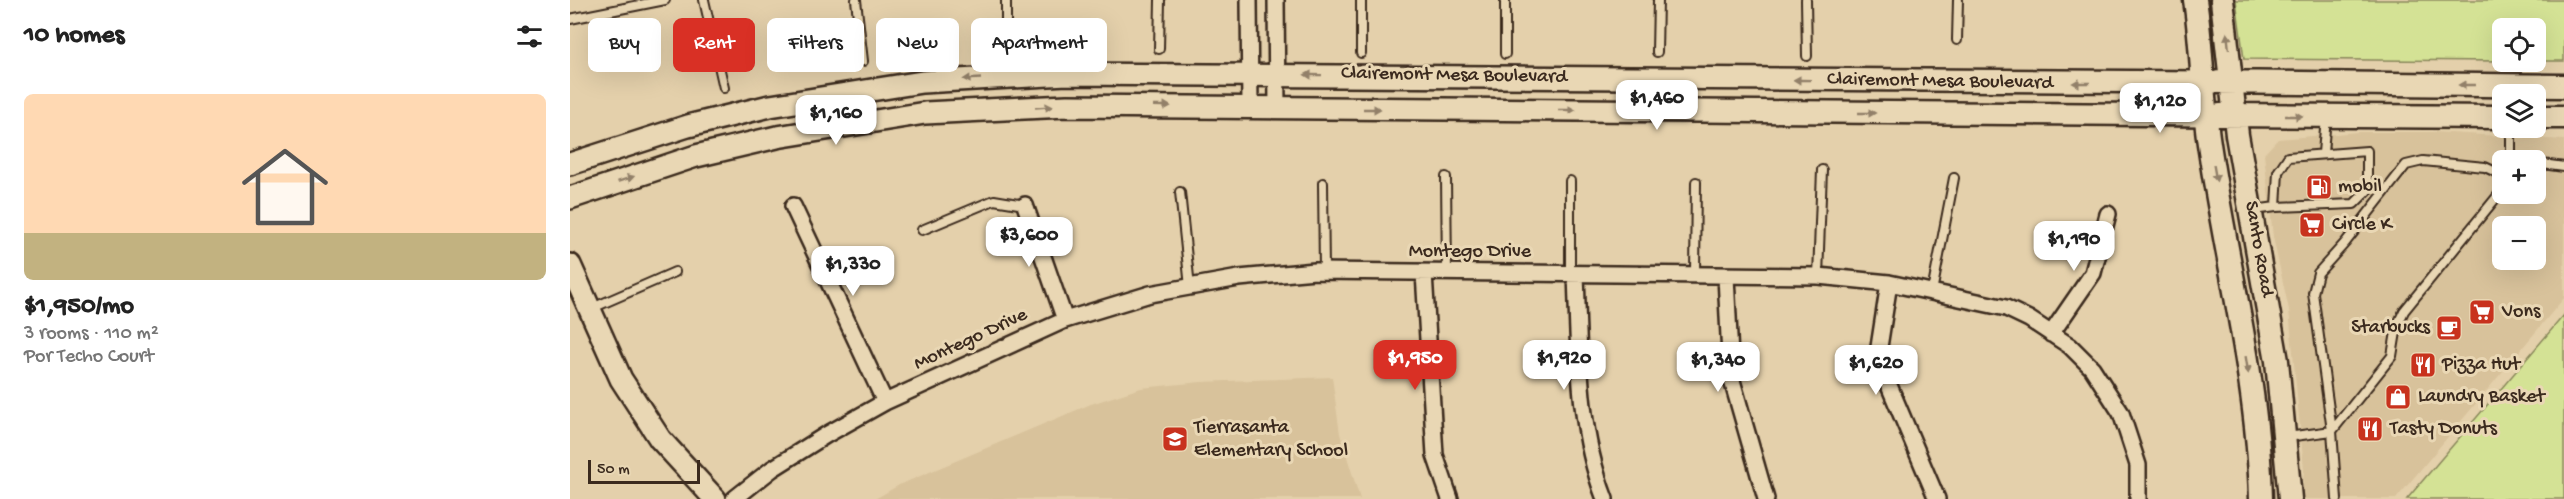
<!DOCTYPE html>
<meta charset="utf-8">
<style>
body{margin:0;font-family:"Gochi Hand",sans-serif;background:#f2f2f2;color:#222;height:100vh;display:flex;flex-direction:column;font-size:22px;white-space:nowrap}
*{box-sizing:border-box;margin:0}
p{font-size:20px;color:#767676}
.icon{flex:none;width:33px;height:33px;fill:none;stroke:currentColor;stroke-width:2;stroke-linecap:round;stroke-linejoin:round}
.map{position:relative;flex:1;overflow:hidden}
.side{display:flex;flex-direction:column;background:#fff;width:570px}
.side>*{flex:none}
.banner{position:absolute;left:18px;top:18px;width:570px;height:54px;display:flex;gap:12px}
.tools{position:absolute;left:1922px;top:18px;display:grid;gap:12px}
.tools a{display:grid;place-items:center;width:54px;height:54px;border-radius:9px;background:#fff;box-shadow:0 6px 24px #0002;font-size:30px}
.scale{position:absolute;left:18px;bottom:15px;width:112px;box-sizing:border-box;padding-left:6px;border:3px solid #3b2a1e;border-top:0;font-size:16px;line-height:21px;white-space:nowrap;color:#3b2a1e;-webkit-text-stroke:4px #e9d7b4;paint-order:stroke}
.price{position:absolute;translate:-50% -51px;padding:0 14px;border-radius:12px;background:#fff;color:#222;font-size:20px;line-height:39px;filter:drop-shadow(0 2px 3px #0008)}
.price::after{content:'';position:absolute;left:50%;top:36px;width:18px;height:14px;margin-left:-9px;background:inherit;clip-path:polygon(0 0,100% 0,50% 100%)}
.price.on{background:#d93025;color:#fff}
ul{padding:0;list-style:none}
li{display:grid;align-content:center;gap:12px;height:318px;padding:0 24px}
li+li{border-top:2px solid #e0e0e0}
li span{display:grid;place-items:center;height:186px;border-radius:9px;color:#555}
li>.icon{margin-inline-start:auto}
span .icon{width:108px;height:108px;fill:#fffc;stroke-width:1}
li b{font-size:26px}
h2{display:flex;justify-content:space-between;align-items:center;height:72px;padding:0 24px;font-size:26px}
.chip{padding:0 21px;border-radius:9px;background:#fff;box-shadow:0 6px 24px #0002;font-size:21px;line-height:54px}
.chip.on{background:#d93025;color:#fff}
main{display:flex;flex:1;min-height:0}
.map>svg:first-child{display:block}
</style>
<main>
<section class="side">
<h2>10 homes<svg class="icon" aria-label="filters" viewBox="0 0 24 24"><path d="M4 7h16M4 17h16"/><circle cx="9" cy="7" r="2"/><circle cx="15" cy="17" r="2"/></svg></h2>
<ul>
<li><span style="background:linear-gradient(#ffd9b3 75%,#c2b280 0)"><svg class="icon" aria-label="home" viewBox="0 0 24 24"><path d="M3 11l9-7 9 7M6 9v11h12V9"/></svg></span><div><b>$1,950/mo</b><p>3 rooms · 110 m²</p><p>Por Techo Court</p></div></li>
</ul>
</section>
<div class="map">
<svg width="1994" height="499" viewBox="0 0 1994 499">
<rect width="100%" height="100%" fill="#e4d0ab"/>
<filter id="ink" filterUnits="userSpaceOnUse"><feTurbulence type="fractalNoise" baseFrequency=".0167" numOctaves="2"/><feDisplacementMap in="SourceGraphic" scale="12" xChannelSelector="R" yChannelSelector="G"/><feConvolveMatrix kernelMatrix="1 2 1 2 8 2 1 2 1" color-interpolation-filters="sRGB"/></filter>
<g filter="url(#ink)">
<path fill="#d8c29b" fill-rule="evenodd" d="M1788,132H1864L1994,140V298L1826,499H1731L1734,470L1719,310L1703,237L1694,154L1708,139ZM1932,160H1965V194H1932ZM1932,226H1965V260H1932Z
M762,377L770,434L790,499H305L329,485L521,404L571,388L631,382Z"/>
<path fill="#d4e295" stroke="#88865a" stroke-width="1.5" d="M1666,0H1994V61H1965V28H1932V61L1674,59Z
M1994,315V499H1837Z"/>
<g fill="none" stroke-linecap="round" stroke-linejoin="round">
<defs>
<path id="lane" d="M134,0L154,88
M286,0L293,61
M436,0V49
M1236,0L1237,56
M0,19L95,0
M1387,40L1388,0
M589,49L590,0
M1087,52L1088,0
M791,53V0
M935,54V0
M1941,128V160
M1797,151V191L1784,204L1706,207L1708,172L1718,157Z
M1753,153L1756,117
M1965,163L1994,167
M876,177L877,273
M1000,181V274
M753,183L754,271
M610,192L620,287
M1684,210L1706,207
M352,230L424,200L455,205
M1125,275L1126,182
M1248,276L1252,170
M1362,292L1384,178
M20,309L105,272
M1717,437L1762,431L1822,356L1827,326L1834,311L1930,193L1932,186
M1767,499L1762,431L1743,293L1748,273L1775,243L1836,165L1853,161L1915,167L1932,175"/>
<path id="street" d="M679,0L680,108
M706,0L707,108
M455,205L495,320
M223,206L315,402
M854,273L865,455L880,499
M1006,274C1009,349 1007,427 1035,499
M1156,276L1161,377L1196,499
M1319,283L1309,347L1315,376L1367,499
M1481,334L1523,273L1538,214
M164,499L202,469L256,435L315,402L495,320L580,294L669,278L745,271L1248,276L1319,283L1436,308L1459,319L1500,346L1522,368L1551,413L1568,465V499"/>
<path id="secondary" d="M0,164L118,126L200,106L352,82L497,74L1633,82
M0,198L126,156L207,137L355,113L497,106L1637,115
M0,265L51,379L90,439L145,499"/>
<path id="primary" d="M1625,0C1632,45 1632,91 1638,137C1655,257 1688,377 1691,499
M1652,0L1667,135L1707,361L1720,499
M1649,82L1994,86
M1650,115L1932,117
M1965,117H1994"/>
</defs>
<use href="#lane" stroke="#3b2a1e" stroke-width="12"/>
<use href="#street" stroke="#3b2a1e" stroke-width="20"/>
<use href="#secondary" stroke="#3b2a1e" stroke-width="26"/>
<use href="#primary" stroke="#3b2a1e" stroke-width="27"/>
<use href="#lane" stroke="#e9d7b4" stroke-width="8"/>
<use href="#street" stroke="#e9d7b4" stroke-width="15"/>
<use href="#secondary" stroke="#e9d7b4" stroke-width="21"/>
<use href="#primary" stroke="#e9d7b4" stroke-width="22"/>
</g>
<defs><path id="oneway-solid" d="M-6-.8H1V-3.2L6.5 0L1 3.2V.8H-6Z" transform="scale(1.5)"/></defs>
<g fill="#928069">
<use href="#oneway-solid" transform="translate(1658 41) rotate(-96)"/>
<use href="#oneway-solid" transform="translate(743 75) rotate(-179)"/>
<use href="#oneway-solid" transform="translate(402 79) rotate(177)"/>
<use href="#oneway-solid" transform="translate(1232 80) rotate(-179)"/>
<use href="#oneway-solid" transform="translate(1511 83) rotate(-180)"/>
<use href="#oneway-solid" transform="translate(1897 85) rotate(-180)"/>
<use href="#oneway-solid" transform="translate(592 106) rotate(1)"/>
<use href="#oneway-solid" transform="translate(474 107) rotate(-3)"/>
<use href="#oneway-solid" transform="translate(802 109)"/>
<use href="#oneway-solid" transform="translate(997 110)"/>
<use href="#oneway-solid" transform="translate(1297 113)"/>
<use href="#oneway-solid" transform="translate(1724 116)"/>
<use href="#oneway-solid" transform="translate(1645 173) rotate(80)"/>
<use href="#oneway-solid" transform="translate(56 179) rotate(-18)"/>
<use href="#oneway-solid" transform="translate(1677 365) rotate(81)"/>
</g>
</g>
<defs>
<symbol id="fuel-square" viewBox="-11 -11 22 22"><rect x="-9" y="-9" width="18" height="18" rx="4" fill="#c8321e" stroke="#e9d7b4"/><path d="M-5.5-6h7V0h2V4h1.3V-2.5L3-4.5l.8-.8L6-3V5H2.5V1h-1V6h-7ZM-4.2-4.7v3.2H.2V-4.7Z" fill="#fff"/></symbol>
<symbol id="supermarket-square" viewBox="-11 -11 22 22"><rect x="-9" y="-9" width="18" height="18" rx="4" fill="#c8321e" stroke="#e9d7b4"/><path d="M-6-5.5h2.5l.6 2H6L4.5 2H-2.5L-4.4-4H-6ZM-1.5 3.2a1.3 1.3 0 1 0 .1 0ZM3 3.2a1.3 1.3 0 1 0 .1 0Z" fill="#fff"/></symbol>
<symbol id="cafe-square" viewBox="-11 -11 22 22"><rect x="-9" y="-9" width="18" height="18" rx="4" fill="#c8321e" stroke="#e9d7b4"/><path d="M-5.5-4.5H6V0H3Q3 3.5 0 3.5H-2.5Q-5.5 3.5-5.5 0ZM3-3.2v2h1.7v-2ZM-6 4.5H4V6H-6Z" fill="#fff"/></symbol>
<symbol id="restaurant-square" viewBox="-11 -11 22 22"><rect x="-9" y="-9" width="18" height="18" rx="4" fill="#c8321e" stroke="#e9d7b4"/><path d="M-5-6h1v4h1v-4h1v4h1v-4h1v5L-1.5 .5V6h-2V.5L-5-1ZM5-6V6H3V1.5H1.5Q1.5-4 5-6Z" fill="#fff"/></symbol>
<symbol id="shop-square" viewBox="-11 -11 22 22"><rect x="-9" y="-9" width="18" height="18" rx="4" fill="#c8321e" stroke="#e9d7b4"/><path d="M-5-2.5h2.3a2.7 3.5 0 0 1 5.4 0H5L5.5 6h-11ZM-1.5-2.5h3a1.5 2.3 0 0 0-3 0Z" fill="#fff"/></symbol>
<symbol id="school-square" viewBox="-11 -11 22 22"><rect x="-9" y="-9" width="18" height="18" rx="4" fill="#c8321e" stroke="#e9d7b4"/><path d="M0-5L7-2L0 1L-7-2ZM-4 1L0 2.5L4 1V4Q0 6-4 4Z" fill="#fff"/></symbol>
</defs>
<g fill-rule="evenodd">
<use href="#fuel-square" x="1734" y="172" width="30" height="30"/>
<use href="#supermarket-square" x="1727" y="210" width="30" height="30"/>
<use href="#supermarket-square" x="1897" y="297" width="30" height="30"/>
<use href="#cafe-square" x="1864" y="313" width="30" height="30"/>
<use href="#restaurant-square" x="1838" y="350" width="30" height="30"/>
<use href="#shop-square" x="1813" y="382" width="30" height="30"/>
<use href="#restaurant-square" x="1785" y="414" width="30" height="30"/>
<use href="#school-square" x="590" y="424" width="30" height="30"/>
</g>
<g text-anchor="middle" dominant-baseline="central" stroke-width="6" stroke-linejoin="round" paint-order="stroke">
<g font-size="20" fill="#3b2a1e" stroke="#e9d7b4">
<text transform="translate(884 76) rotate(1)">Clairemont Mesa Boulevard</text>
<text transform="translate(1370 82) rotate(1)">Clairemont Mesa Boulevard</text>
<text transform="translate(1688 249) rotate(80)">Santo Road</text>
<text x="900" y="252">Montego Drive</text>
<text transform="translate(401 340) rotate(-25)">Montego Drive</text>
</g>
<g font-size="20" fill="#3b2a1e" stroke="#e9d7b4" text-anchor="start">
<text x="1768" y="187">mobil</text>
<text x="1762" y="225">Circle K</text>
<text x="1932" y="312">Vons</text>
<text x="1860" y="328" text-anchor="end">Starbucks</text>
<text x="1872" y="365">Pizza Hut</text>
<text x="1848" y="397">Laundry Basket</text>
<text x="624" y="428">Tierrasanta<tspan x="624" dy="23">Elementary School</tspan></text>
<text x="1820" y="429">Tasty Donuts</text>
</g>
</g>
</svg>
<div class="tools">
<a><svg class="icon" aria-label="locate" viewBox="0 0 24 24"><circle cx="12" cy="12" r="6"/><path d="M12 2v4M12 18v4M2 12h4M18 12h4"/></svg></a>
<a><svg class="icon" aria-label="layers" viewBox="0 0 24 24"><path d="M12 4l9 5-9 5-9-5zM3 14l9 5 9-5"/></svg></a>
<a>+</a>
<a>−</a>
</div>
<div class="scale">50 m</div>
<b class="price" style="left:1087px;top:131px">$1,460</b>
<b class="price" style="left:1590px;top:134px">$1,120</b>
<b class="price" style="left:266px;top:146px">$1,160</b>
<b class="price" style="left:459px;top:268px">$3,600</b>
<b class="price" style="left:1504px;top:272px">$1,190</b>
<b class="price" style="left:283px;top:297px">$1,330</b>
<b class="price on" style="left:845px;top:391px">$1,950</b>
<b class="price" style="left:994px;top:391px">$1,920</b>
<b class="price" style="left:1148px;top:393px">$1,340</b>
<b class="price" style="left:1306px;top:396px">$1,620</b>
<div class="banner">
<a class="chip">Buy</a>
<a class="chip on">Rent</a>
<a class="chip">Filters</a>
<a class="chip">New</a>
<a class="chip">Apartment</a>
</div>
</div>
</main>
